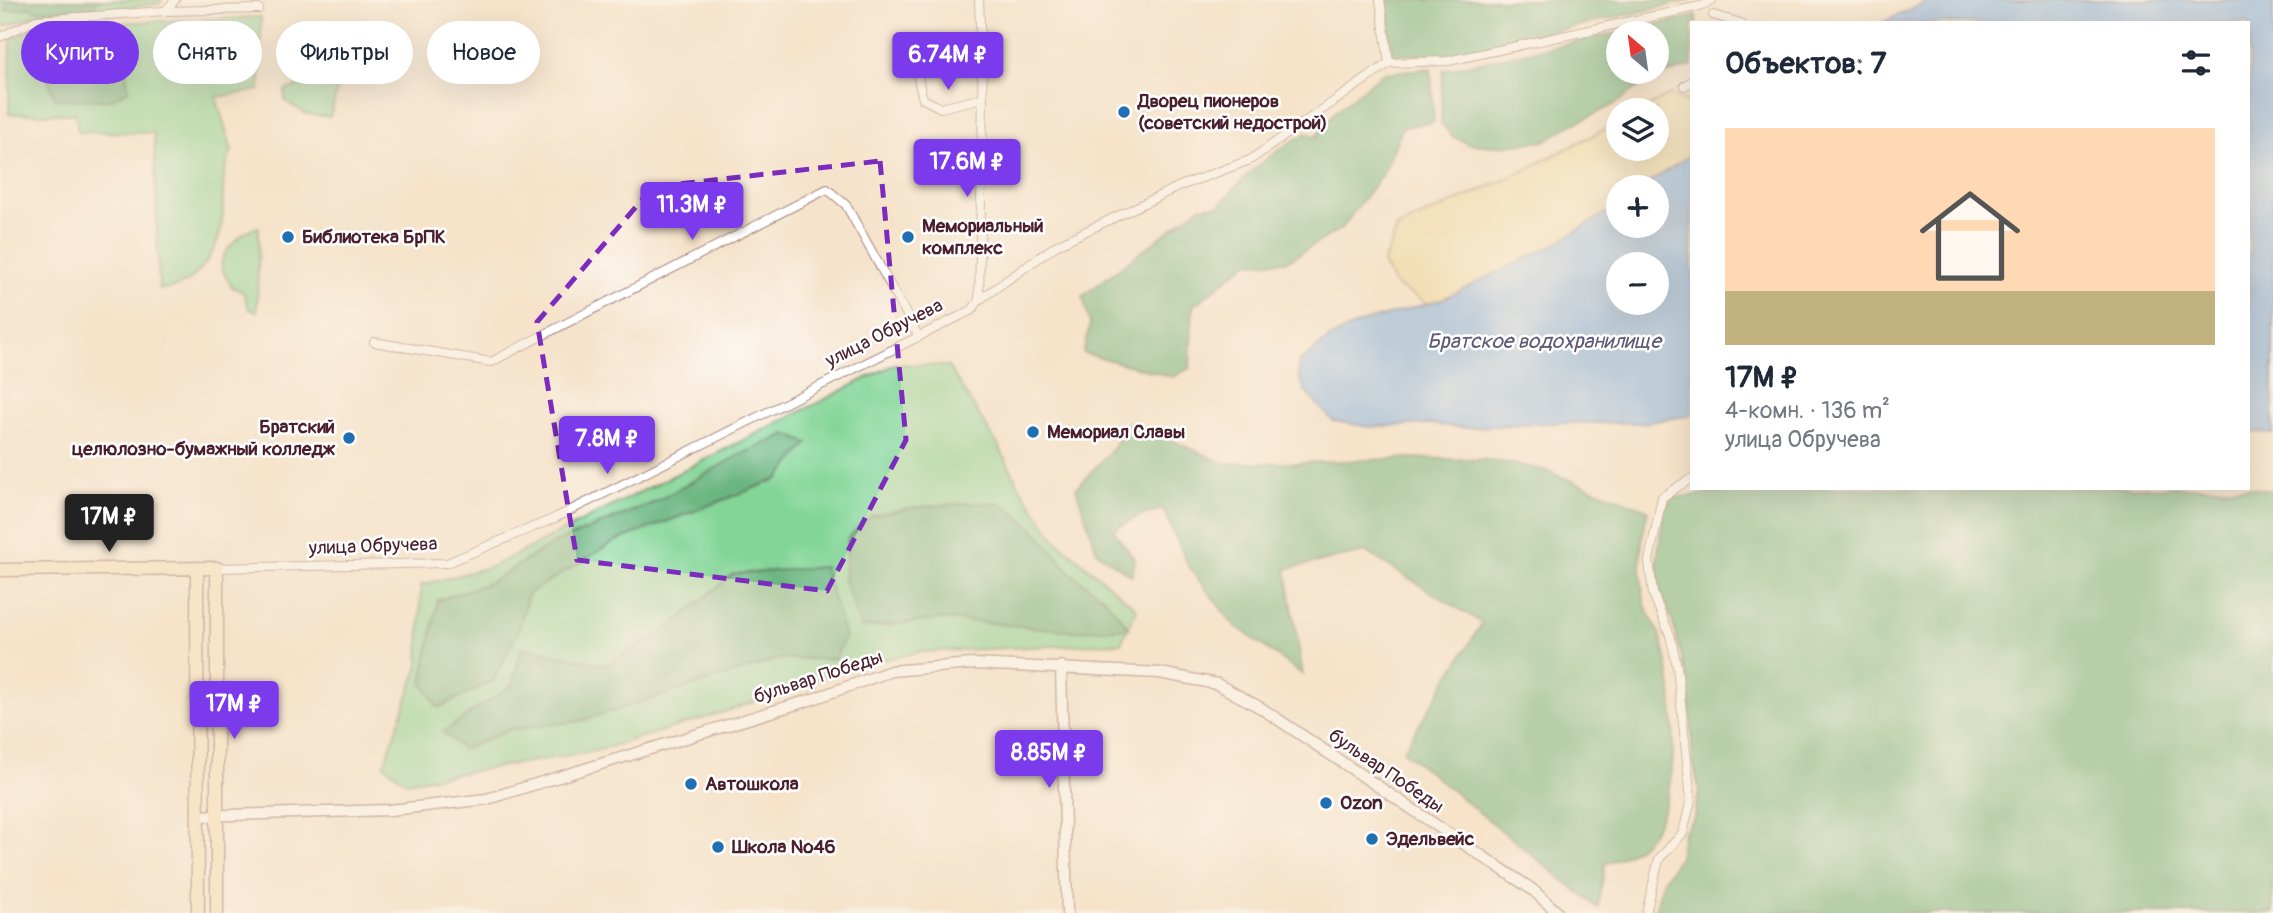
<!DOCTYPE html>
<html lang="ru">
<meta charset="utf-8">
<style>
body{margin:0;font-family:Pangolin,sans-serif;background:#f6f6f7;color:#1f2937;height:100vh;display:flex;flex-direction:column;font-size:26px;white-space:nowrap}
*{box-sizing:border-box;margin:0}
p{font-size:23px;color:#747a83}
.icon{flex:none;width:38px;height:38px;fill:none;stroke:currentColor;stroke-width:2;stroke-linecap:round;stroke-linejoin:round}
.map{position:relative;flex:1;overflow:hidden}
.side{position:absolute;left:1690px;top:21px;width:560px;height:469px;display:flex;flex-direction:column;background:#fff;border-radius:0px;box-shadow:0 7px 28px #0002}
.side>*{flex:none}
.hud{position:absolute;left:21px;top:21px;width:665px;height:63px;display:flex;gap:14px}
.needle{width:46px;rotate:331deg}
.buttons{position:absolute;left:1606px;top:21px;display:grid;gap:14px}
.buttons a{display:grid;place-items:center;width:63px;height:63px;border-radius:50%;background:#fff;box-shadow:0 7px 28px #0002;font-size:35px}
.price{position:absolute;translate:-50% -60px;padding:0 16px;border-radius:7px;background:#7c3aed;color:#fff;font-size:23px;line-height:46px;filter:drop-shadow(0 2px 4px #0008)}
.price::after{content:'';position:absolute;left:50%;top:42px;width:21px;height:16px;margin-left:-10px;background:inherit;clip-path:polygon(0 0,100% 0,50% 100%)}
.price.current{background:#222;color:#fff}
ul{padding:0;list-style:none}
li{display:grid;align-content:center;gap:14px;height:371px;padding:0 35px}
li+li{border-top:2px solid #e0e1e3}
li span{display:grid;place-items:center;height:217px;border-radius:0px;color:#555}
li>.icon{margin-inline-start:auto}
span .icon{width:126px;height:126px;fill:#fffc;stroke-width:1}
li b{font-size:30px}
h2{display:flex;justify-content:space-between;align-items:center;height:84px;padding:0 35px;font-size:30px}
.chip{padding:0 24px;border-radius:32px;background:#fff;box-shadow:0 7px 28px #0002;font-size:24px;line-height:63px}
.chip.current{background:#7c3aed;color:#fff}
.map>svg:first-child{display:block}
</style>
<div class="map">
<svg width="2273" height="913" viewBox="0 0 2273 913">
<rect width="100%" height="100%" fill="#fff"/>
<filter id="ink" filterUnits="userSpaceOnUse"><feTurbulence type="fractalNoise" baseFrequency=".0143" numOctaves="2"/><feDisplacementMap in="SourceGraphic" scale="14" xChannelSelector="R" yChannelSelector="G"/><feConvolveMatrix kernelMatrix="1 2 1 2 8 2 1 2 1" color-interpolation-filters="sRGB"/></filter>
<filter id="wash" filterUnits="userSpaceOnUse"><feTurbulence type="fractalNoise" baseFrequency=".00686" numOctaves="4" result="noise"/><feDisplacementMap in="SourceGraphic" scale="28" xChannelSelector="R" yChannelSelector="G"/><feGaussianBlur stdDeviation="1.57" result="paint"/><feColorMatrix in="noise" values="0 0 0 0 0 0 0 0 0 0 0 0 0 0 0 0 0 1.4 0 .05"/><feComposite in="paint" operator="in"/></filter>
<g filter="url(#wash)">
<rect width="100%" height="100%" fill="#f5e3cb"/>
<path fill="#83d597" stroke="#667a61" stroke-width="2" d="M0,0H162L159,4C118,9 77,10 37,16C24,17 13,26 0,26Z
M261,17L260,90L216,97L232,151C211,194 238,219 204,265C191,282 180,289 159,289L154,133L78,132L75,114H9L11,39L36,26Z
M334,77L339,83L330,117L306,114L285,101V90Z
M259,227L257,312L249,309L243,292L232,287C228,280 220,270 222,261C224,248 246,229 259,227Z
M895,364L948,366L998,445L1020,487L1056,540L1137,609L1121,643L919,652L846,668L734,709L596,751L406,782L384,765L419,665L421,585L493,566Z"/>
<path fill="#6ab680" stroke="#5a6a56" stroke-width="2" fill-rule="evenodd" d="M6,0H97L94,7L59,11H38L29,7L6,11Z
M1385,0H1692L1452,54L1393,55Z
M1696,16L1697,23H1692V66L1650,79L1612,106L1565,128L1545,141L1495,146L1468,144L1452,136L1441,123L1443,70ZM1619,33H1657V72H1619Z
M95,35L122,52L129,90L110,100L55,99L46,73V41Z
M1431,68L1434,122L1403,127L1383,173L1342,228L1287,261L1247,263L1193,306L1190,368L1173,377L1083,353L1090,325L1083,296L1200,207L1220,205C1244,175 1272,152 1306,133L1316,137L1335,112L1383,73Z
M1130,422L1224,463H1298L1412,458L1491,460L1544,470L1648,510C1640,540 1638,568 1644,600C1646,613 1657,625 1661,639C1677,688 1685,813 1639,847C1629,855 1616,859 1605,864L1598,908L1403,751L1482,623L1366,552L1286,569L1303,675L1233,624L1189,567L1163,509L1139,516L1113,530L1135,560L1132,576L1097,552L1076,488L1110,452Z
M786,434L808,443L778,479L616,541L528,594L518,632L493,681L438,708L422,682L438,600L489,583L552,544L655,502L736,457Z
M2249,487L2273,491V913H1655L1662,882L1679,857L1683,833L1694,817L1699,789L1693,761L1688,681L1672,620L1660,591L1657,562L1664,509L1673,498L1754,488Z
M963,503L1003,504L1035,530L1071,573L1105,599L1129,628L1075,631L943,619L861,628L844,579L848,538L871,516L909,508Z
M824,567L845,636L835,659H779L581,721L507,730L463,750L443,732L512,685L522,647L606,665L665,631L733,574Z"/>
<path fill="#eeda9e" stroke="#9c7c64" stroke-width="2" d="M1670,95L1690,102L1692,108V154L1643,187H1619V205C1562,245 1494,280 1429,304L1395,285L1383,263L1398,227L1511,177L1619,122V149H1657V110H1641Z"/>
<path fill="#7ab0e9" stroke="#62688a" stroke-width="2" fill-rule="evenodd" d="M1930,0H2273V433L2249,432V23H1882Z
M1692,154V415L1645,423H1546L1465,428L1429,424L1370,427L1333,421L1305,391L1298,373L1300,362L1331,337L1360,323L1443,299L1550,247L1619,205V226H1657V187H1643ZM1619,264H1657V303H1619Z"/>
</g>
<g filter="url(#ink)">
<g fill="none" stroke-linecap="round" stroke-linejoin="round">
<defs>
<path id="minor" d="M1380,0L1389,63
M165,11L175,0
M1713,15L1741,23
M0,37L36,20L165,11L259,9
M983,65L973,55L923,65L918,79L923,99L941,108L983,98
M1684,86L1692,81
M979,300L983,98L979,0
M374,342L491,362L827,189L846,205L919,337
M217,568L447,563L555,518L972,310L979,300L1057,245L1180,186L1250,160L1389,63L1448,61L1705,5L1712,0
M1646,913L1659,859L1683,833L1691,800L1677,666L1670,635L1653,594L1649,561L1662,497L1692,478"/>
<path id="tertiary" d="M1061,666L1067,913
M198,816L390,810L487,799L813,699L891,671L972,664L1160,673L1217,684L1261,708L1533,890L1558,913"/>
<path id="secondary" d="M197,569L198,913
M0,570L217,568V913"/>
</defs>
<use href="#minor" stroke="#a0817b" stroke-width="10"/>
<use href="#tertiary" stroke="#a0817b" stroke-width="13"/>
<use href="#secondary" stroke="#a0817b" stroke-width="15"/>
<use href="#minor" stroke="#fff" stroke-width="8"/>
<use href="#tertiary" stroke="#fff" stroke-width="10"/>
<use href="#secondary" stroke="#fbe6c4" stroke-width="12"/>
</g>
</g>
<path d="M0 0H2273V913H0ZM880,161L906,440L827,591L577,560L537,322L653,187Z" fill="#f5e3cb" fill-opacity=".55" fill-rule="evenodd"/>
<path fill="none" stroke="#7b2cbf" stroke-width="5" stroke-dasharray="14 9" stroke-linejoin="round" d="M880,161L906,440L827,591L577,560L537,322L653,187Z"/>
<g fill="#1f6fb2" stroke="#fff" stroke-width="2.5">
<circle cx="1124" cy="112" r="7"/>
<circle cx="288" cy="237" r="7"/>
<circle cx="908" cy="237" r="7"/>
<circle cx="1033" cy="432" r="7"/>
<circle cx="349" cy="438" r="7"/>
<circle cx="691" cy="784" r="7"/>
<circle cx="1326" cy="803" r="7"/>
<circle cx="1372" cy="839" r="7"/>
<circle cx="718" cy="847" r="7"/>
</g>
<g text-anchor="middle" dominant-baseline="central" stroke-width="5" stroke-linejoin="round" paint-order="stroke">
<g font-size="19" font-weight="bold" fill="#4a1f2b" stroke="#fff" text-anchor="start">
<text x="1138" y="101">Дворец пионеров<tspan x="1138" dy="22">(советский недострой)</tspan></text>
<text x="922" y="226">Мемориальный<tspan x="922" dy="22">комплекс</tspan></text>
<text x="302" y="237">Библиотека БрПК</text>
<text x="335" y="427" text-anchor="end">Братский<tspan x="335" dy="22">целюлозно-бумажный колледж</tspan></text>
<text x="1047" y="432">Мемориал Славы</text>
<text x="705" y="784">Автошкола</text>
<text x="1340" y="803">Ozon</text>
<text x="1386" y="839">Эдельвейс</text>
<text x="732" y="847">Школа №46</text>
</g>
<g font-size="19" fill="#4a1f2b" stroke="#fff">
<text transform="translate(884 333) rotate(-27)">улица Обручева</text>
<text transform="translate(373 546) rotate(-2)">улица Обручева</text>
<text transform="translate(818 677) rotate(-18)">бульвар Победы</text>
<text transform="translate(1386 771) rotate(34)">бульвар Победы</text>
</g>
<g font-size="21" font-style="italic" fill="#5d5977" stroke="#fff">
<text x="1544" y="341">Братское водохранилище</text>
</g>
</g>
</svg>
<div class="buttons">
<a><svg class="needle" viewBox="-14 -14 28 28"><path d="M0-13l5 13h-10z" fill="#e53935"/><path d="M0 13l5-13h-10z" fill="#747a83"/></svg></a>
<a><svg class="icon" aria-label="layers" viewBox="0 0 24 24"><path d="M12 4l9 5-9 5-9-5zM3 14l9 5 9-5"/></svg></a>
<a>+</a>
<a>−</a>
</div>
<b class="price" style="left:948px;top:92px">6.74M ₽</b>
<b class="price" style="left:967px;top:199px">17.6M ₽</b>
<b class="price" style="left:692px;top:242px">11.3M ₽</b>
<b class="price" style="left:607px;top:476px">7.8M ₽</b>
<b class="price current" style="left:109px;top:554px">17M ₽</b>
<b class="price" style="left:234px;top:741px">17M ₽</b>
<b class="price" style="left:1049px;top:790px">8.85M ₽</b>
<div class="hud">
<a class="chip current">Купить</a>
<a class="chip">Снять</a>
<a class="chip">Фильтры</a>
<a class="chip">Новое</a>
</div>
<section class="side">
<h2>Объектов: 7<svg class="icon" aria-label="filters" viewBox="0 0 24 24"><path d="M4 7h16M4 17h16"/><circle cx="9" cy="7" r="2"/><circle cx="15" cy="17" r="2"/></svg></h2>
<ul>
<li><span style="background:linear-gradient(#ffd9b3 75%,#c2b280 0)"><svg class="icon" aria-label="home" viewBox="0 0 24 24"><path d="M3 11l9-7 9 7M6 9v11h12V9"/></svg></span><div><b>17M ₽</b><p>4-комн. · 136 m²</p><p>улица Обручева</p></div></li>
</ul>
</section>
</div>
